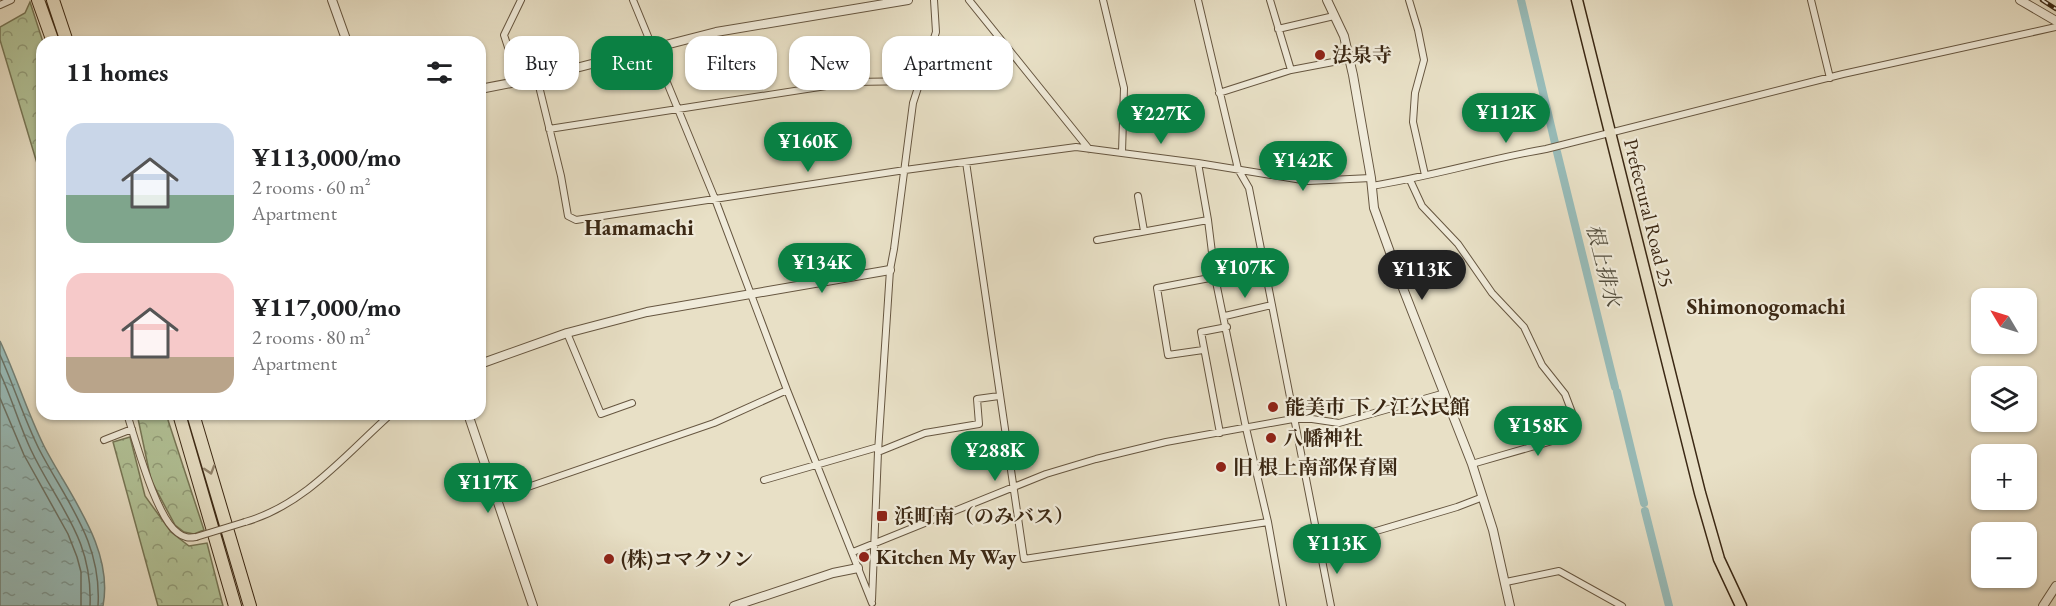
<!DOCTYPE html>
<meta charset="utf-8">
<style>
body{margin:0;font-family:"EB Garamond","Noto Serif JP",serif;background:#f6f6f6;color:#202124;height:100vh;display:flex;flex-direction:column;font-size:22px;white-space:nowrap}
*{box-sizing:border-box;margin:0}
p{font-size:20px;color:#757577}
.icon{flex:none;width:33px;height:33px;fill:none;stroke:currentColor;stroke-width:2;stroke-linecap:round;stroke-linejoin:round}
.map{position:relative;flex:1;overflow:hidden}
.details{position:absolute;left:36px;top:36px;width:450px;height:384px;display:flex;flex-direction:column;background:#fff;border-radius:18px;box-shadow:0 2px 4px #0004}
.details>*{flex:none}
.banner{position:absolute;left:504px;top:36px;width:570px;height:54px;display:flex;gap:12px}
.needle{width:39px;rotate:308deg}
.controls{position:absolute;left:1971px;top:288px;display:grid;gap:12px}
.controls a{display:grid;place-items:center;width:66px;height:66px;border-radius:12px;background:#fff;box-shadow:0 2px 4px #0004;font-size:30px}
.price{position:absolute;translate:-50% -51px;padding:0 14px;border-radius:21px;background:#0b8043;color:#fff;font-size:20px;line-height:39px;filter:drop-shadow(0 2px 3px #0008)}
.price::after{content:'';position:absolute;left:50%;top:36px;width:18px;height:14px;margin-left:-9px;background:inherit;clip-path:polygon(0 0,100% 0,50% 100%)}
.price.active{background:#222;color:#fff}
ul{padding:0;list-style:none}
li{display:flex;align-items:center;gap:18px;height:150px;padding:0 30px}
li span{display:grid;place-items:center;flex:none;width:168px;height:120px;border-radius:18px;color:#555}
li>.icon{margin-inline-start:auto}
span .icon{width:72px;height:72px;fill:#fffc;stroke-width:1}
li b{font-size:26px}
h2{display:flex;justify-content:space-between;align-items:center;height:72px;padding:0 30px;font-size:26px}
.tag{padding:0 21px;border-radius:18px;background:#fff;box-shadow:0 2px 4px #0004;font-size:21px;line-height:54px}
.tag.active{background:#0b8043;color:#fff}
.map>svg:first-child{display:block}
</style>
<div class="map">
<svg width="2056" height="606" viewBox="0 0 2056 606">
<defs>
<pattern id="forest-crowns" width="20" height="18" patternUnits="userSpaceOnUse" patternTransform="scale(1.5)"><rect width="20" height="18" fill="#b2c398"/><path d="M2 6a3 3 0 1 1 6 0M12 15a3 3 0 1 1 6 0" fill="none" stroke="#929e7b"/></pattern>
<pattern id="water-ripples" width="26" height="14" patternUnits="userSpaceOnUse" patternTransform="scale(1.5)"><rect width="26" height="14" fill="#98bcb9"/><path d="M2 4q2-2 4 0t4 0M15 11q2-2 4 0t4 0" fill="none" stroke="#7d9995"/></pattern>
</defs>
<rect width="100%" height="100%" fill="#e8e0c6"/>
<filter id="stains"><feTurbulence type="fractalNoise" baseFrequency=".00333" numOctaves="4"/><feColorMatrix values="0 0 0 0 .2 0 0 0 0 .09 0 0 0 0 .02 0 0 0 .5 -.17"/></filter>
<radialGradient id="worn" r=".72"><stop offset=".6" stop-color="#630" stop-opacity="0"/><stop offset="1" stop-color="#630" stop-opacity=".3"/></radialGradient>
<path fill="url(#forest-crowns)" stroke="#767656" stroke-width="1.5" d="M30,2L43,42L42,180L0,40V27L25,13Z
M137,414H166L204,530L194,534L184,532L175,525L151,480Z
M130,437L145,496L171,532L189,546L207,543L223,606H158L113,442Z"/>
<path fill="url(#water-ripples)" stroke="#738177" stroke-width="1.5" d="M0,341C16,375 27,412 44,446C69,495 114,548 103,606H0Z"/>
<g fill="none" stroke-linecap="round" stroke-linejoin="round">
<path stroke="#6a7266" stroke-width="1.5" d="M0,355C14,386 24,419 39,449C67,503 102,542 98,606
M0,373C12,398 19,425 31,450C58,507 93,538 90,606
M0,398L24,455L68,534L77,557L81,572V606"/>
<path stroke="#98bcb9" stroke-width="8" d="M1521,0L1555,143
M1557,152L1615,387
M1617,392L1644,503
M1645,511L1669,606"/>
<defs>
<path id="minor" d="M633,0L715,199L787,390L872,603
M969,0L1089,149
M1103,0L1124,88L1122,152
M1198,0L1238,169L1249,188L1331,606
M1270,0L1291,70
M1409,0L1418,30L1424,60L1415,93L1413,122L1425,175
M1811,0L1830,78
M0,5L11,0
M1278,29L1334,16
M537,78L561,176L568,216L576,220L905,170L1076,147L1198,163L1308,181L1371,178
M519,81L504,35L521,0
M1219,93L1291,70L1349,59
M549,129L852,82L920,81
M966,162L1024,559L1268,522
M1198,163L1208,220L1215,277L1246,428L1268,522L1283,606
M1410,180L1422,206L1458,244L1492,293L1524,327L1542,365L1565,394L1573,415L1566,437L1472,464
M1371,186C1430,177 1487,159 1546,149L1843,74L2056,27
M1138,196L1144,231
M1097,240L1208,220
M1225,316L1272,305
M567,333L601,414L632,403
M1203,350L1168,355L1157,288L1215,277
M127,414C136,441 156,518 178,533C184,538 189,538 196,537
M1220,433L1201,332L1227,327
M104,440L132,429
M878,452L925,433L979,424L977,399L999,396
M764,480L878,447
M496,498L714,423L787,390
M245,522C305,505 346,454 391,414
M1319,548L1457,507L1483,497
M853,552L1046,474L1096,459L1166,442L1293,419H1312L1339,423L1445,393
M1506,582L1559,571L1622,606
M872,600L878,452L890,270L894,249L913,103L936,32L934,0"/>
<path id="tertiary" d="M332,0L347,42
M1327,0L1344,36L1353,75L1371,178L1374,208L1404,291L1472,464L1493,530L1510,606
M2020,0L2056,21
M480,89L537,78L716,32L908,0
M480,364L567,333L647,312L890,270
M468,414L533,606
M734,606L833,573L858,568
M2043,606L2056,586"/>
<path id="primary" d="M1577,0L1700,493L1719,559L1741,606"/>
<path id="motorway" d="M38,0L53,42
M53,0L67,42
M179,414L235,606
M193,414L250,606"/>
</defs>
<use href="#minor" stroke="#665640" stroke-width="8"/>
<use href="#tertiary" stroke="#665640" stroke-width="10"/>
<use href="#primary" stroke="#3b2814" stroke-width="13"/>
<use href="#motorway" stroke="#3b2814" stroke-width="14"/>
<use href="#minor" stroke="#f0ebda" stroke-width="6"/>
<use href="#tertiary" stroke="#f0ebda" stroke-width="8"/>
<use href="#primary" stroke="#e8e0c6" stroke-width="10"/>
<use href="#motorway" stroke="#e8e0c6" stroke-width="12"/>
<defs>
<path id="rail" d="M2042,0L2056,9"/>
</defs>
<use href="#rail" stroke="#3b2814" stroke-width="4.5"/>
<use href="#rail" stroke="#f0ebda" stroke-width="2" stroke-dasharray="7" stroke-linecap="butt"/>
<defs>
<path id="minor-bridge" d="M196,537L245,522"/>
</defs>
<use href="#minor-bridge" stroke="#665640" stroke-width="8" stroke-linecap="butt"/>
<use href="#minor-bridge" stroke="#f0ebda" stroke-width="6"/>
</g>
<defs><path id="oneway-chevron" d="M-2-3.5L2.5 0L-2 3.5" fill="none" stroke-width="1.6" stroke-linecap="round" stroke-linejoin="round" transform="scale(1.5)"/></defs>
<use stroke="#92846d" href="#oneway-chevron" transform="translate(210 470) rotate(73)"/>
<g fill="#8f2418" stroke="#f0ebda" stroke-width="2">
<circle cx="1320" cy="55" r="6"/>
<circle cx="1273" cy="407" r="6"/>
<circle cx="1271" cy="438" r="6"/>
<circle cx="1221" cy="467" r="6"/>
<rect x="876" y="510" width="12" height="12" rx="3"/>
<circle cx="864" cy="557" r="6"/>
<circle cx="609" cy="559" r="6"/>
</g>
<g text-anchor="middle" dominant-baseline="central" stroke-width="4.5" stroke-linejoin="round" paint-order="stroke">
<g font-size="20" font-weight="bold" fill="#3b2814" stroke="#f0ebda" text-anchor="start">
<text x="1332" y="55">法泉寺</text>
<text x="1285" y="407">能美市 下ノ江公民館</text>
<text x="1283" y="438">八幡神社</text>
<text x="1233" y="467">旧 根上南部保育園</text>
<text x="894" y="516">浜町南（のみバス）</text>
<text x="876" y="557">Kitchen My Way</text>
<text x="621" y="559">(株)コマクソン</text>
</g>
<g font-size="20" fill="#3b2814" stroke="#f0ebda">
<text transform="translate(1649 213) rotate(76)">Prefectural Road 25</text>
</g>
<g font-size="21" font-style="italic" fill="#524d3d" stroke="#f0ebda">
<text transform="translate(1604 265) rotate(76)">根上排水</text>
</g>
<g font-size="22" font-weight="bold" fill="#3b2814" stroke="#f0ebda">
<text x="639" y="227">Hamamachi</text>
<text x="1766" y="306">Shimonogomachi</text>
</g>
</g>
<rect width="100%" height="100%" filter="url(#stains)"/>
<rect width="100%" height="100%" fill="url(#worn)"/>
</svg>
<div class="controls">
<a><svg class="needle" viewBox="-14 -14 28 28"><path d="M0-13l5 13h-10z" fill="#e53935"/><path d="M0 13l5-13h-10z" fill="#757577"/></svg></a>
<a><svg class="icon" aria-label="layers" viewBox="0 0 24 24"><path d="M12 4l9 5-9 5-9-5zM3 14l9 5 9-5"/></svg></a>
<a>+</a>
<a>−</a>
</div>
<b class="price" style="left:1506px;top:144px">¥112K</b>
<b class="price" style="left:1161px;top:145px">¥227K</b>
<b class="price" style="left:808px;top:173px">¥160K</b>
<b class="price" style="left:1303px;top:192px">¥142K</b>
<b class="price" style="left:822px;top:294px">¥134K</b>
<b class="price" style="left:1245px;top:299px">¥107K</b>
<b class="price active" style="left:1422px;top:301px">¥113K</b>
<b class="price" style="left:1538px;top:457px">¥158K</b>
<b class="price" style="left:995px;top:482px">¥288K</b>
<b class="price" style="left:488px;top:514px">¥117K</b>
<b class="price" style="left:1337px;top:575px">¥113K</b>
<div class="banner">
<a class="tag">Buy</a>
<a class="tag active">Rent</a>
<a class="tag">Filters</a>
<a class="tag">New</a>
<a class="tag">Apartment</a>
</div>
<section class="details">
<h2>11 homes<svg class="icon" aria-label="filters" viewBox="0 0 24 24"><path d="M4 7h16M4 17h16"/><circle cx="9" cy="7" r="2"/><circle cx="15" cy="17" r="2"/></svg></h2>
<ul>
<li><span style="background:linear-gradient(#c9d6e8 60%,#7fa58c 0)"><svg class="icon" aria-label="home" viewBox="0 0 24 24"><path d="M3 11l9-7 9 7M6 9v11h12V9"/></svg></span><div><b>¥113,000/mo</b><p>2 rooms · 60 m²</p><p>Apartment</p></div></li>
<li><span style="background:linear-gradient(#f6c9c9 70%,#b9a48a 0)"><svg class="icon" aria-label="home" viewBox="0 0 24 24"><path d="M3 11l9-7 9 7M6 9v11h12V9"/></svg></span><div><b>¥117,000/mo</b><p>2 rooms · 80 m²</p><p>Apartment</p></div></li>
</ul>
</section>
</div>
